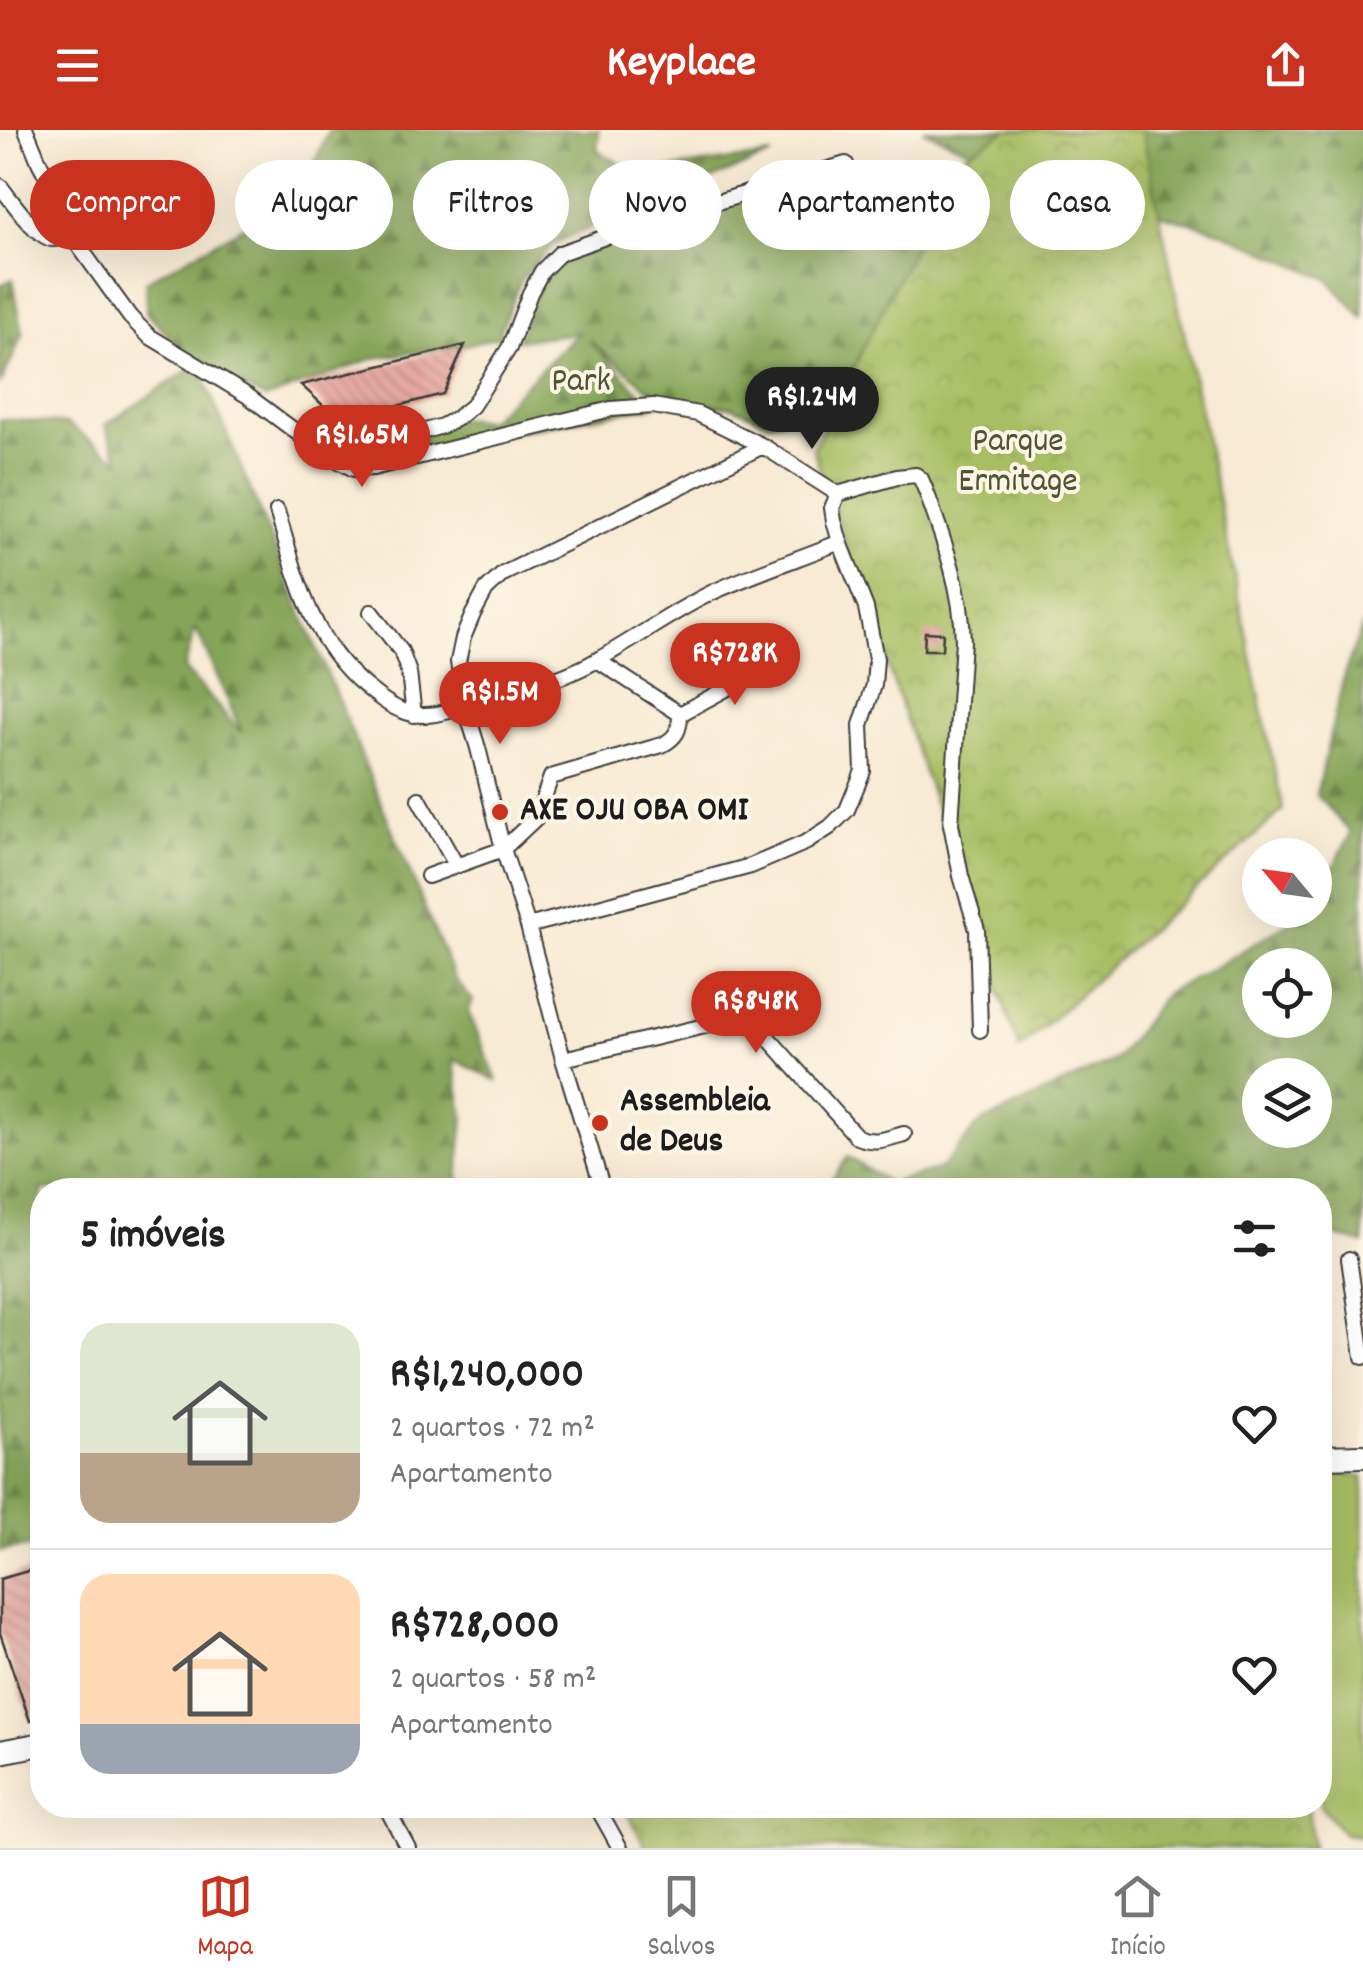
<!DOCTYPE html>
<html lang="pt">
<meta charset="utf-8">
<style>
body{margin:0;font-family:Dekko,sans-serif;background:#f2f2f2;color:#222;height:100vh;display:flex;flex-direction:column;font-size:38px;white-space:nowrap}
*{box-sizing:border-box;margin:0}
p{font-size:32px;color:#767676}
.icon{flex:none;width:55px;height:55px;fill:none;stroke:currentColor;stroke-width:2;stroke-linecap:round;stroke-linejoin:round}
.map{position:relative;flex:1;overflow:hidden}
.panel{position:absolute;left:30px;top:1048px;width:1302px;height:640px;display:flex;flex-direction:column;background:#fff;border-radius:40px;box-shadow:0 10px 40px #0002}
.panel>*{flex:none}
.top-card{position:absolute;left:30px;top:30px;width:1305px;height:90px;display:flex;gap:20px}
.needle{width:65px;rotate:299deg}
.buttons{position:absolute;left:1242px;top:708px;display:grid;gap:20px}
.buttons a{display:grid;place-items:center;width:90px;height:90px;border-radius:50%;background:#fff;box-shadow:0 10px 40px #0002;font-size:50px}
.price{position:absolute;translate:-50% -85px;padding:0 22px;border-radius:35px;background:#c8321e;color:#fff;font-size:32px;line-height:65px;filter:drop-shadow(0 2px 5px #0008)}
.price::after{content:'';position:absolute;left:50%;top:60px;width:30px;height:22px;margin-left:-15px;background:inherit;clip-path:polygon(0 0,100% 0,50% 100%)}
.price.selected{background:#222;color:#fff}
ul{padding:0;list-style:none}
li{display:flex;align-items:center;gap:30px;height:250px;padding:0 50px}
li+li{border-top:2px solid #e0e0e0}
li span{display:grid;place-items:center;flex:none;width:280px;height:200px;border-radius:30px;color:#555}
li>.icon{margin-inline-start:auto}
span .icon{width:120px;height:120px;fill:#fffc;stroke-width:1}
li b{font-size:42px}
h2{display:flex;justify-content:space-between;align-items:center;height:120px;padding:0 50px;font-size:42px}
.pill{padding:0 35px;border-radius:45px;background:#fff;box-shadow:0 10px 40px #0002;font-size:35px;line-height:90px}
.pill.selected{background:#c8321e;color:#fff}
header{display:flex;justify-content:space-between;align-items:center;height:130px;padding:0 50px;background:#c8321e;color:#fff;font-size:45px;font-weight:800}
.menu{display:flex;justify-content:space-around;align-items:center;height:140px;border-top:2px solid #e0e0e0;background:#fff;font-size:28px;color:#767676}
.menu a{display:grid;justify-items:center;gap:5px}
.menu .selected{color:#c8321e}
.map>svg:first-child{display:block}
</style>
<header><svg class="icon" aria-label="menu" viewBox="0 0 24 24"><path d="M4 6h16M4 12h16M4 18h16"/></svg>Keyplace<svg class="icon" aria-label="share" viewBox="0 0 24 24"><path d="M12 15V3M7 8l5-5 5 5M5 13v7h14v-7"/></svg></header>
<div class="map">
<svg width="1363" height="1718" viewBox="0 0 1363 1718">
<defs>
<pattern id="forest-firs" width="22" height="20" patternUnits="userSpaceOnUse" patternTransform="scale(2.5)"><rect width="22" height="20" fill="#85a559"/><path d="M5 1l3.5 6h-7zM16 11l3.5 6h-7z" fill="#6c8649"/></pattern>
<pattern id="park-crowns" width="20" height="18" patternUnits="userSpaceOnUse" patternTransform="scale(2.5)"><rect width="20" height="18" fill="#a7be63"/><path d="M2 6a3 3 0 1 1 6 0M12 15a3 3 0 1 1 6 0" fill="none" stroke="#8fa355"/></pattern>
<pattern id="building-back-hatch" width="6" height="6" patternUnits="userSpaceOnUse" patternTransform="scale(2.5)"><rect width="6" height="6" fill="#e5a9a1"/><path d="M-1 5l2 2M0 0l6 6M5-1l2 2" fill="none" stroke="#c4918a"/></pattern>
</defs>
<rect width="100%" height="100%" fill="#fcf5e5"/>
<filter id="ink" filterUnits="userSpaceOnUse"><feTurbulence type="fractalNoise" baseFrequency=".01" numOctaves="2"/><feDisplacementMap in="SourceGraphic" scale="20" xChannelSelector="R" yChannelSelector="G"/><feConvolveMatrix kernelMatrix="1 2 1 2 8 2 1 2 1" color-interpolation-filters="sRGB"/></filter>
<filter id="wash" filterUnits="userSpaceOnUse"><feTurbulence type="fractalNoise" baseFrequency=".0048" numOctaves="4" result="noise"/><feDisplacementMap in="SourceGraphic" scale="40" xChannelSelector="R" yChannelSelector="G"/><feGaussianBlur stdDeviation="2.25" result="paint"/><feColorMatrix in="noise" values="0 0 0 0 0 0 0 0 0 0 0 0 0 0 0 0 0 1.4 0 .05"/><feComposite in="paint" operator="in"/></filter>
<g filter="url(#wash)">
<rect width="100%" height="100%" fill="#f8ead4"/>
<path fill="url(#forest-firs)" stroke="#50603a" stroke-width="2.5" fill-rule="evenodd" d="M329,0H599L597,20L637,43L772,25L595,95L552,115L521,150L498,207L465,215L374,228L265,269L193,230L146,183V151L299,66Z
M923,0H1363V188L1328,149L1219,101L1040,50Z
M786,45L826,55L881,82L946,75L898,213L808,282L769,293L733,277L664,272L589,210L653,276L343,334L457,288L488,291L578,203L518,210L537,161L560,132L634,106Z
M13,149L23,205L0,255V155Z
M198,234L454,848L473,871L468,881L497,951L453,929L464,987L457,1060H42V1415L0,1421V289L67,294L120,331L105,295ZM195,499H196L242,603L184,539Z
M1363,494V1114L1320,1101V1060H824L848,1027L889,1053L940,1039L979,994L1116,929L1166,863L1219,835L1310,780H1315V771L1351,703L1316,665L1345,542ZM1260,835H1315V890H1260ZM1260,945H1315V1000H1260Z"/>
<path fill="url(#park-crowns)" stroke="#626d40" stroke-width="2.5" d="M1008,0H1142L1283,680L1019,919L813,319L958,29Z
M624,1675H1308L1312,1718H646Z"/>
<path fill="#a7be63" stroke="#626d40" stroke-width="2.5" d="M1320,1343L1363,1346V1706L1344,1704L1320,1675Z"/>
<g id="blocks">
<path fill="url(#building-back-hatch)" d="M465,215L443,264L340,291L301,255Z
M925,502L943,503L942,520H924Z
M42,1437V1589L30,1591L0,1503V1449Z"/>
</g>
</g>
<g filter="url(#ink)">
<use href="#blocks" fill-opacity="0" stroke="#3d3b38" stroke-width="2.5"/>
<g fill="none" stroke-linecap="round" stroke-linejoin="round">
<defs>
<path id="street" d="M0,56C10,68 37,109 53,109C61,109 63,105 68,101L63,77L40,34L26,0
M68,101L130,187L149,206L248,266L327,325L354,339L373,338L611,279L653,276L698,284L763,316L838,364
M328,325L375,316L442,296L457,288L472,276L509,218L530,163L542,141L560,123L639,95L846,34
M277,381C297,447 310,510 365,556C376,565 389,576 403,581C429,591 452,580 477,572C518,560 562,551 599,529C637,508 672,482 711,463C753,444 797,429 840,412
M371,482L401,521L409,543L414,585
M680,584L770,535
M419,669L456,735
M428,746L503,719L537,687L551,647L662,615C676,608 680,600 680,584L597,530
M528,796L751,736L807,712L830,697L847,680L863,641L861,595L874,555L876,529L866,478L840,412L834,391L832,378L838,364L897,347L916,345L921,349L926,361C944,411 962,458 963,511L951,694L961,746L977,800L980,900
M563,929L731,890L753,891L857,1007C874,1014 887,1009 904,1004
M603,1060L563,929L528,796L503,719L478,618L465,576L458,532L463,508L473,484L486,460L503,444L763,316
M1349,1129L1363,1227
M385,1675L408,1718
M596,1675L620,1718"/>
<path id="primary" d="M1320,1327L1363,1326
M0,1622L42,1614"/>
</defs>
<use href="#street" stroke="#3d3b38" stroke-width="18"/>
<use href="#primary" stroke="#3d3b38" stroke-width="26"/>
<use href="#street" stroke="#fff" stroke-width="14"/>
<use href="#primary" stroke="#fff" stroke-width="22"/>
</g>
</g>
<g fill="#c8321e" stroke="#fcf5e5" stroke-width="4">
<circle cx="500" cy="682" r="10"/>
<circle cx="600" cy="993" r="10"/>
</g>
<g text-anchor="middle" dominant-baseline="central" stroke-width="8" stroke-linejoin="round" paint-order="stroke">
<g font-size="35" fill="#4d5535" stroke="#fcf5e5">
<text x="581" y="253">Park</text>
<text x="1018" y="313">Parque<tspan x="1018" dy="40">Ermitage</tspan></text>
</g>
<g font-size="35" font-weight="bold" fill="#1c1c1c" stroke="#fcf5e5" text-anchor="start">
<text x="520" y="682">AXE OJU OBA OMI</text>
<text x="620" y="973">Assembleia<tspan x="620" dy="40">de Deus</tspan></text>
</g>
</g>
</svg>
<div class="buttons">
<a><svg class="needle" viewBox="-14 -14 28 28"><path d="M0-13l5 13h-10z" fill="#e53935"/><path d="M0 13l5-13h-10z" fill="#767676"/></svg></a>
<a><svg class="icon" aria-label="locate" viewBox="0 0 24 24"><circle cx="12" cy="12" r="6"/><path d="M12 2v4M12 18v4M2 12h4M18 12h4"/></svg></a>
<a><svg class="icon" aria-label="layers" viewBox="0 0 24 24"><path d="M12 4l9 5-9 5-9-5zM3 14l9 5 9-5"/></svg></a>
</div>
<b class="price selected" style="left:812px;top:322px">R$1.24M</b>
<b class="price" style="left:362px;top:360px">R$1.65M</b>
<b class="price" style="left:735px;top:578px">R$728K</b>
<b class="price" style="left:500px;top:617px">R$1.5M</b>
<b class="price" style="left:756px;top:926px">R$848K</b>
<div class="top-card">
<a class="pill selected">Comprar</a>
<a class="pill">Alugar</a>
<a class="pill">Filtros</a>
<a class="pill">Novo</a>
<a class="pill">Apartamento</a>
<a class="pill">Casa</a>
</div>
<section class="panel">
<h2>5 imóveis<svg class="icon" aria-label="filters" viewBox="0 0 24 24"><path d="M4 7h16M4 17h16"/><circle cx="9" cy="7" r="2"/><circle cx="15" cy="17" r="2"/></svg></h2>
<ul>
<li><span style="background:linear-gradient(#dfe7d0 65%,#b9a48a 0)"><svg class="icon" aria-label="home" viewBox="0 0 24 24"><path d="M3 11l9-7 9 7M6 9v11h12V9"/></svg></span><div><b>R$1,240,000</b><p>2 quartos · 72 m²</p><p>Apartamento</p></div><svg class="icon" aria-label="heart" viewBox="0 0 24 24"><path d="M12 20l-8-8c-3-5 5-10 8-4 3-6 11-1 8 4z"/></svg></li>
<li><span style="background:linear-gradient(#ffd9b3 75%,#9aa5b1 0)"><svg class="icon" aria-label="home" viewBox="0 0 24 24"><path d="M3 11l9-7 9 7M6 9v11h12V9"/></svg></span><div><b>R$728,000</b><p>2 quartos · 58 m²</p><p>Apartamento</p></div><svg class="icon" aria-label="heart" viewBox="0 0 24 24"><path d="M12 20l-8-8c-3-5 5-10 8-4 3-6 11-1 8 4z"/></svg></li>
</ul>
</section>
</div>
<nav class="menu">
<a class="selected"><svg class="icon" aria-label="map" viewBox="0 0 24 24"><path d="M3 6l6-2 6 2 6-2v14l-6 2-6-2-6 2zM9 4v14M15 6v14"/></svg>Mapa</a>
<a><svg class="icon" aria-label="saved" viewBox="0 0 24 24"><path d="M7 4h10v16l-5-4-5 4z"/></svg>Salvos</a>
<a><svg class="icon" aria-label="home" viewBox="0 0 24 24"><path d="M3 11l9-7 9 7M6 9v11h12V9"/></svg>Início</a>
</nav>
